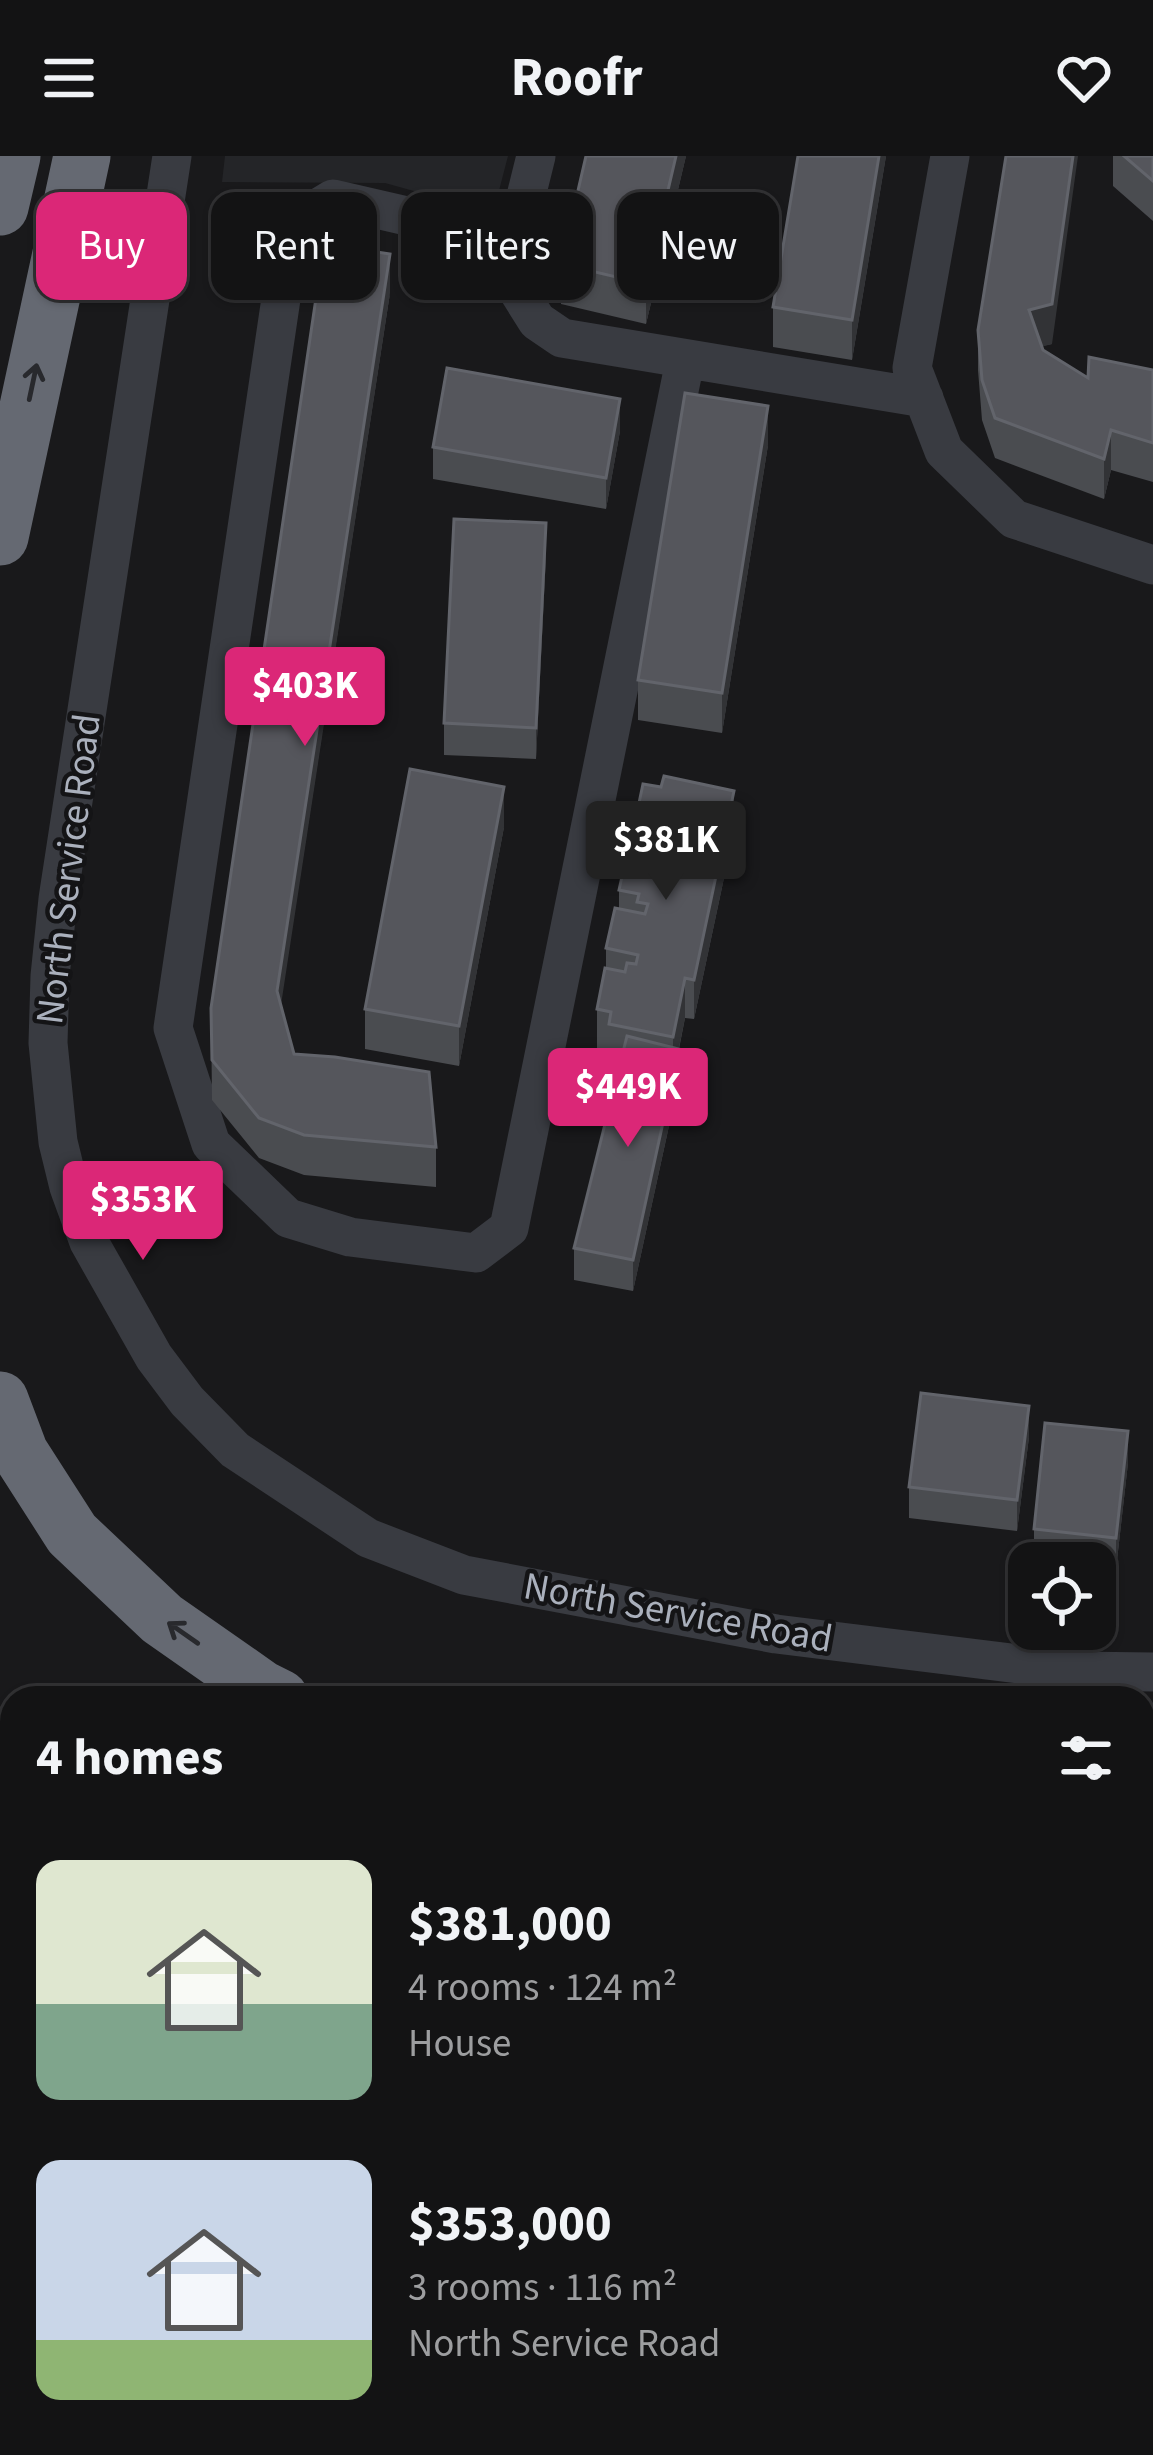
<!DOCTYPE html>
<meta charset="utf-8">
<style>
body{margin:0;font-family:"Source Sans 3",sans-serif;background:#1c1c1d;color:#f1f3f6;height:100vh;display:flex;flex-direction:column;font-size:45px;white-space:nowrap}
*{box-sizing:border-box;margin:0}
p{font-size:39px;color:#9d9ea0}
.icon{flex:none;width:66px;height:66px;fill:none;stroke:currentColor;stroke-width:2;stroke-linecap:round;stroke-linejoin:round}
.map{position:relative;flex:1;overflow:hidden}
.sheet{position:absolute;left:0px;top:1530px;width:1155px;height:771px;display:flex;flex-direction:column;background:#131314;border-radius:36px 36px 0 0;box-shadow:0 3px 9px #0004,0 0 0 3px #323234}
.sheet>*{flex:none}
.hud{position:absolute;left:36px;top:36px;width:1083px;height:108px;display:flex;gap:24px}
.fabs{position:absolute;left:1008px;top:1386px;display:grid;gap:24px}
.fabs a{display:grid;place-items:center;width:108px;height:108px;border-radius:24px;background:#131314;box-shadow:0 3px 9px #0004,0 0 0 3px #323234;font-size:60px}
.price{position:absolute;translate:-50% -102px;padding:0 27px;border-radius:12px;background:#db2777;color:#fff;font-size:39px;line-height:78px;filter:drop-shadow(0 3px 6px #0008)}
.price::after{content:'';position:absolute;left:50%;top:72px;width:36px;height:27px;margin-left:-18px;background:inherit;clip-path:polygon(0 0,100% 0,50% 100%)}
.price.selected{background:#222;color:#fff}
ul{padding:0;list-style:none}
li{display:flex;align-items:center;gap:36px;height:300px;padding:0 36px}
li span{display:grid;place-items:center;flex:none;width:336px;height:240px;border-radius:24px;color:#555}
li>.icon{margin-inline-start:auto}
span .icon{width:144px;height:144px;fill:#fffc;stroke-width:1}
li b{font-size:51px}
h2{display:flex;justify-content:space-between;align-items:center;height:144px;padding:0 36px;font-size:51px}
.tag{padding:0 42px;border-radius:24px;background:#131314;box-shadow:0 3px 9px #0004,0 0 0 3px #323234;font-size:42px;line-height:108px}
.tag.selected{background:#db2777;color:#fff}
header{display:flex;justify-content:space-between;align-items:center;height:156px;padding:0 36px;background:#131314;font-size:54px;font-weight:700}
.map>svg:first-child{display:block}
</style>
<header><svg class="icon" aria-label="menu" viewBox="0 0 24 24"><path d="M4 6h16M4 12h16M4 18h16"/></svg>Roofr<svg class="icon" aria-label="heart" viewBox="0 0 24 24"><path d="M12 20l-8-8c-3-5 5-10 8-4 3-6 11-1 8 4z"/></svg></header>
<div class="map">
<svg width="1153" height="2299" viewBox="0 0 1153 2299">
<rect width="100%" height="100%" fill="#19191b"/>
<path fill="#242528" d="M225,0H508L495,50H468L385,27L222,26Z"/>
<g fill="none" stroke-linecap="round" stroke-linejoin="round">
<path stroke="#3f4248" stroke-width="8" stroke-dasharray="6 9" stroke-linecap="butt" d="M1143,1679L1153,1696"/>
<path stroke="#393b41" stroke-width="39" d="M172,0L58,743L50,820L48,887L58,986L69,1031L89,1086L154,1201L187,1245L235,1294L368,1382L464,1419L776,1478L1075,1515L1153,1516
M536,0L507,117L537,165L562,182L924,242
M950,0L912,212L944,295L1014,363L1153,409
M515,85L333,43L310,57L291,75L173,872L211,988L288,1062L350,1081L476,1097L509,1072L685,205"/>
<path stroke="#555860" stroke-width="48" d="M0,1650L12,1653
M0,1712L12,1716
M1143,1824L1153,1825
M1143,1899L1153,1900
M1143,2131L1153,2125
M1143,2188L1153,2183
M782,2299L813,2289"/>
<path stroke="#656972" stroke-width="57" d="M0,51L12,0
M0,381L82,0
M0,1244L20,1297L72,1378L162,1463L262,1533L280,1542
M0,1777L12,1785
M115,2299L125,2289
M241,2299L250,2289"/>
</g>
<path fill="#4a4c50" d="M686,0L646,168L561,148V108Z
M886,0L852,204L773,191V151Z
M1113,0H1153V65L1113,30Z
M390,137L280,850L294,898L436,991V1031L304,1019L259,1002L212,944L211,852Z
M978,174L1052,188L1042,190L1043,194L1088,222L1153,214V326L1111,314L1104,343L995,302L982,264L978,214Z
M620,275L606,353L433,323V291Z
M768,289L722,577L638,564V524Z
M546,399L536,603L444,599V567Z
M504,671L459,910L365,893V853Z
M634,671L734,675L694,863L685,862L679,893V924L633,1135L574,1124V1092L620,910L609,908V896L597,893V853L606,812V792L619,752V734L634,690Z
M1029,1281L1017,1375L909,1362V1331Z
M1128,1307L1116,1413L1095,1411V1407H1058L1034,1405V1373Z"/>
<path fill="#323336" d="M676,0H686L646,168V128Z
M879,0H886L852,204V164Z
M1073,0H1078L1052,188L1029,194V154Z
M390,98V137L277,875V835Z
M620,243V275L606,353V322Z
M768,250V289L722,577V537Z
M1111,274V314L1104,343V303Z
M546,367V399L536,603V572Z
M504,631V671L459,910V870Z
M734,635V675L694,863V824Z
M685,822V862L673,921V881Z
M679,893V924L633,1135V1104Z
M1029,1250V1281L1017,1375V1344Z
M1128,1275V1307L1116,1413V1382Z"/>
<path fill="#55565c" stroke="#62646b" stroke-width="3" d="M586,0H676L646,128L561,108Z
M798,0H879L852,164L773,151Z
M1006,0H1073L1052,148L1029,154L1043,194L1088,222L1089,201L1153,214V287L1111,274L1104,303L995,262L982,224L978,174Z
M1124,0H1153V25Z
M324,88L390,98L277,835L294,898L335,901L429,916L436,991L304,979L259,962L212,904L211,852Z
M447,212L620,243L606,322L433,291Z
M685,237L768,250L722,537L638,524Z
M454,363L546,367L536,572L444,567Z
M410,613L504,631L459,870L365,853Z
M664,620L734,635L694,824L685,822L673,881L609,868L611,856L597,853L605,812L625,816L627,807L636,808L638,799L606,792L615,752L645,758L648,748L637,746L639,738L619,734L629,689L649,694L653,675L634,671L643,628L661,631Z
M627,880L679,893L633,1104L574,1092Z
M921,1237L1029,1250L1017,1344L909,1331Z
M1045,1267L1128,1275L1116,1382L1034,1373Z"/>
<defs><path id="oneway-shaft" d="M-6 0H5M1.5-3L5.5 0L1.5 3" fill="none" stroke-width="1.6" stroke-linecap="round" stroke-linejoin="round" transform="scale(3)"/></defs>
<g stroke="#28292d">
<use href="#oneway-shaft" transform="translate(33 226) rotate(-78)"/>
<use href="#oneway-shaft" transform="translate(183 1477) rotate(-145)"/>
</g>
<g text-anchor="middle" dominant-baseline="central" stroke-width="9" stroke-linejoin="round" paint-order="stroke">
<g font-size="39" fill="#aab0bc" stroke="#141416">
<text transform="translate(69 713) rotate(-83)">North Service Road</text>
<text transform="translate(678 1457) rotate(10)">North Service Road</text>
</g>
</g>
</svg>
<div class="fabs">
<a><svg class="icon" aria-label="locate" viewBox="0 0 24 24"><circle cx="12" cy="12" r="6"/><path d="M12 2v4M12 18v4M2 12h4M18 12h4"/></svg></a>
</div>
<b class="price" style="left:305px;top:593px">$403K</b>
<b class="price selected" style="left:666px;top:747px">$381K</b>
<b class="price" style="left:628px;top:994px">$449K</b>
<b class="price" style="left:143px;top:1107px">$353K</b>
<div class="hud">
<a class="tag selected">Buy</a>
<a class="tag">Rent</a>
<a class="tag">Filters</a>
<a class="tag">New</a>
</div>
<section class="sheet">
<h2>4 homes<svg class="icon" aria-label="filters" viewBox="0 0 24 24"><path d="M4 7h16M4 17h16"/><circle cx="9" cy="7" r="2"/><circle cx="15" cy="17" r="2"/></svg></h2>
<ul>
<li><span style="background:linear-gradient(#dfe7d0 60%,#7fa58c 0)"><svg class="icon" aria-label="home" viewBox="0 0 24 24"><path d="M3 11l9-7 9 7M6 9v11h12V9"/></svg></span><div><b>$381,000</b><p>4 rooms · 124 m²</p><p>House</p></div></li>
<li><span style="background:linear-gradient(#c9d6e8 75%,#8fb573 0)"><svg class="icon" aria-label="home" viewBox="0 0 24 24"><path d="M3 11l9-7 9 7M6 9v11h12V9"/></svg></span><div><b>$353,000</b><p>3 rooms · 116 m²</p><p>North Service Road</p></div></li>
</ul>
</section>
</div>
